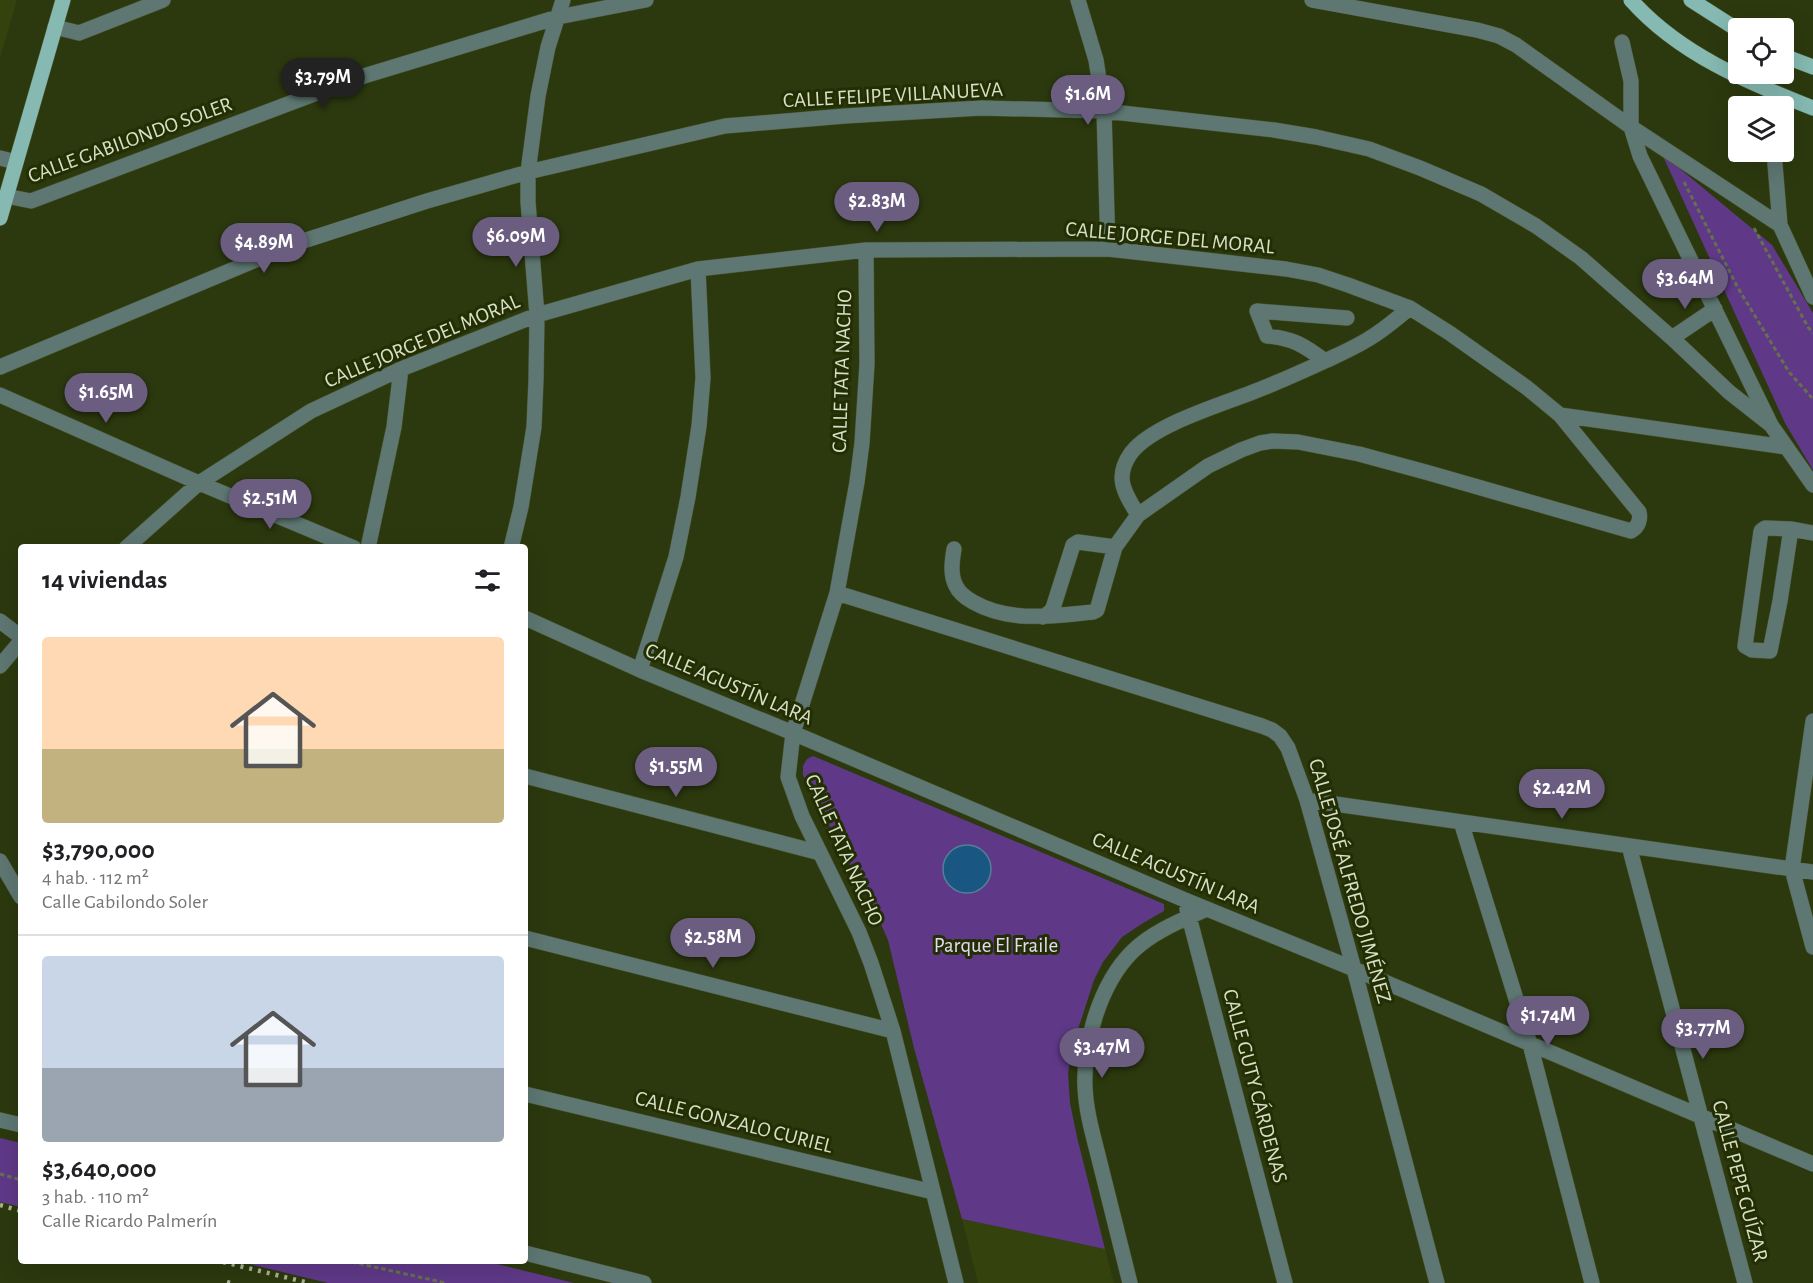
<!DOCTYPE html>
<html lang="es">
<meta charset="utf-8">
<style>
body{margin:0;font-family:"Alegreya Sans",sans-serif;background:#f2f2f2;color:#202124;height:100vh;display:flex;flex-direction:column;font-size:22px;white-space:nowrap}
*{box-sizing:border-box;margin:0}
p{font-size:20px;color:#757577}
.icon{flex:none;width:33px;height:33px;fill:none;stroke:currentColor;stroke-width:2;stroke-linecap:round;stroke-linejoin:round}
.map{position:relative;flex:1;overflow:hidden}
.details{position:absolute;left:18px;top:544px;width:510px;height:720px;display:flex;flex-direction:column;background:#fff;border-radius:6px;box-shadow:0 6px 24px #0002}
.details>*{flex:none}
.fabs{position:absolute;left:1728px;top:18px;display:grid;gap:12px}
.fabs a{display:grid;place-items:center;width:66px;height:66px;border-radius:6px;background:#fff;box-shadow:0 6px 24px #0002;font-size:30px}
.price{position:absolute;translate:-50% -51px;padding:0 14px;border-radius:21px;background:#6b5d80;color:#fff;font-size:20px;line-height:39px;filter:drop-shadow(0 2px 3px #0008)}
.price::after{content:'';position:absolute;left:50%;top:36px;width:18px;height:14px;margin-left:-9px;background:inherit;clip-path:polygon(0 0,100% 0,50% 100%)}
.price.active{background:#222;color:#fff}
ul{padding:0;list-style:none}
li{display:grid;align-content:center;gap:12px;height:318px;padding:0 24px}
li+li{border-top:2px solid #e0e0e0}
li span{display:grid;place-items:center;height:186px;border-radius:6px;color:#555}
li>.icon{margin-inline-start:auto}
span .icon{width:108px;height:108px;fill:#fffc;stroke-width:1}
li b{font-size:26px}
h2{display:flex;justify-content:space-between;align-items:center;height:72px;padding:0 24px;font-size:26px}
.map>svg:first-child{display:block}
</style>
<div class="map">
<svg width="1813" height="1283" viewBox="0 0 1813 1283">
<rect width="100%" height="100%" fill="#2c390e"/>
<path fill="#34420e" d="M0,0H17L0,58Z
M962,1219L1105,1249L1114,1283H978Z"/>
<path fill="#5f3988" d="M1662,154L1772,245L1813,313V470L1785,423Z
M813,756L1164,904V911L1143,923L1122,937L1103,962L1094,980L1073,1045L1068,1073L1070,1103L1077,1137L1105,1249L962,1219L914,1048L888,940L865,888L849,863L803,775V766L807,759Z
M0,1138L21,1143V1207L0,1202Z
M241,1262H489L574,1283H328Z"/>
<path fill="#195782" stroke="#528097" stroke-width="1.5" d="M943 869a24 24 0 1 1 48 0a24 24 0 1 1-48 0Z"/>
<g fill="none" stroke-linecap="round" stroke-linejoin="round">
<defs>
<path id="minor" d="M1078,0L1096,60L1104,111L1108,249
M1312,0L1477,30L1499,36L1516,45L1631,127L1780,225L1813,297
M55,27L79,33L163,0
M1622,42L1631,81V127L1640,156L1771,425L1813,485
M1770,91L1771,106
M1774,152L1780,225
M0,158L16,162
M6,196L31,201L354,79L558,17L646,0
M866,250L867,364L862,443L857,482L837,593L793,733L788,777L802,816L859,932L871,963L893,1031L956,1283
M1672,338L1715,309
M1325,361C1305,346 1293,338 1267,336L1257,311L1347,318
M0,367L294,244L427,201L528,172L725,126L845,116L981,108L1104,111L1274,130L1316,137L1369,149L1420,168L1481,194L1536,226L1581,258L1672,338L1729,392L1771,425
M0,395L199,483L354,548
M1560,415L1785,447
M1138,515C1124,492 1114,477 1131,453C1152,425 1220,405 1253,392C1277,383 1301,372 1325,361C1340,354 1356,347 1370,338C1384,330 1397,318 1410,308
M1791,529L1765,528L1761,531L1745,646L1752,650L1770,651L1780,601L1791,529L1813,533
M126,548L199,483L311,411L401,369L537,315L698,269L866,250L1108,249L1286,269L1318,275L1348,285L1410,308L1451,334L1526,387L1560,415L1639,512C1641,520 1638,527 1631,531L1429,473L1359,454L1298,442L1273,441L1260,443L1241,450L1208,466L1138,515L1115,547L1078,542L1073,545L1053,608L1050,612L1043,617
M368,548L394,427L401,369
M511,548L521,507L534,427L536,380L537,315L528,202V172L538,96L548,47L563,0
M954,549C952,561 950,575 956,586C959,593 966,598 973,602C1010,623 1052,616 1093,612L1097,610L1115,547
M837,593L1262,726L1272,730L1280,736L1288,748L1307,800L1354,969L1437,1283
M525,618L640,670L793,733L1185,900L1354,969L1813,1164
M0,621L21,637
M0,666L21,641
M640,670L676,557L688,497L699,426L703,378L698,269
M1813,721L1792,869L1813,947
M525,776L820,853
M1307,800L1813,872
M1461,822L1530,1044L1592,1283
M1629,846L1745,1283
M0,861L21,897
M1187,909L1285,1283
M525,938L893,1031
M525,1094L933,1192
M0,1120L21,1125
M525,1253L644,1283
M1130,1283C1120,1243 1110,1203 1100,1163C1094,1138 1086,1113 1085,1087C1083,1043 1100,984 1132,952C1152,932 1180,921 1207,909"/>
<path id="major" d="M1631,0C1679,54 1747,82 1813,108
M1691,0L1738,30
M1784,56L1813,67
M0,218L63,0"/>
</defs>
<use href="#minor" stroke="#47542c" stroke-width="16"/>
<use href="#major" stroke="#47542c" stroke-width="16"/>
<path stroke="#65714c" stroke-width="3" stroke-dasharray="4.5 3" stroke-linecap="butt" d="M1684,182L1738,288L1789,372L1813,399
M1754,228L1808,327L1813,333
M0,1174L21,1180
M352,1262L446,1283"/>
<use href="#minor" stroke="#5e7772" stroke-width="15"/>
<use href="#major" stroke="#85b9b1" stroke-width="15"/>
<path stroke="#a8b294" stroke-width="4.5" stroke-dasharray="3 6" stroke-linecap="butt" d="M0,1205L21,1211
M223,1262L309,1283
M227,1282L230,1283"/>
</g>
<g text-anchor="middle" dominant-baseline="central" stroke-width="6" stroke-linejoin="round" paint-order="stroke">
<g font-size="21" fill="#d7e0c8" stroke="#232e03">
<text transform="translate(893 95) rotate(-3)">CALLE FELIPE VILLANUEVA</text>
<text transform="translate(130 140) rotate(-20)">CALLE GABILONDO SOLER</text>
<text transform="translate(1170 238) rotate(5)">CALLE JORGE DEL MORAL</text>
<text transform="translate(422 341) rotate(-23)">CALLE JORGE DEL MORAL</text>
<text transform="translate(842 371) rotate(-88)">CALLE TATA NACHO</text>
<text transform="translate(729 684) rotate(23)">CALLE AGUSTÍN LARA</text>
<text transform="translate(844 850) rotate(66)">CALLE TATA NACHO</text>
<text transform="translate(1176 873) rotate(23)">CALLE AGUSTÍN LARA</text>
<text transform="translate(1350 881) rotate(74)">CALLE JOSÉ ALFREDO JIMÉNEZ</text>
<text transform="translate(1255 1086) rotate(75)">CALLE GUTY CÁRDENAS</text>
<text transform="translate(734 1122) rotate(14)">CALLE GONZALO CURIEL</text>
<text transform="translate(1740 1181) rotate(75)">CALLE PEPE GUÍZAR</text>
</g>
<g font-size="21" fill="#e4d9f4" stroke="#232e03">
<text x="996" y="945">Parque El Fraile</text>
</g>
</g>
</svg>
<div class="fabs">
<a><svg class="icon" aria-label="locate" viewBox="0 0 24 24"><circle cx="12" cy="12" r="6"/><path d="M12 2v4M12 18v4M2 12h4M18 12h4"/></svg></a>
<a><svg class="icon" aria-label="layers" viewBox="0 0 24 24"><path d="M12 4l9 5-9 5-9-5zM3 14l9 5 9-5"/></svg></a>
</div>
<b class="price active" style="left:323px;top:109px">$3.79M</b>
<b class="price" style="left:1088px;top:126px">$1.6M</b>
<b class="price" style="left:877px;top:233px">$2.83M</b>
<b class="price" style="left:516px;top:268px">$6.09M</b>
<b class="price" style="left:264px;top:274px">$4.89M</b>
<b class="price" style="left:1685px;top:310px">$3.64M</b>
<b class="price" style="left:106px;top:424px">$1.65M</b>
<b class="price" style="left:270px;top:530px">$2.51M</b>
<b class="price" style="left:676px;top:798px">$1.55M</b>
<b class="price" style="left:1562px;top:820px">$2.42M</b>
<b class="price" style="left:713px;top:969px">$2.58M</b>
<b class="price" style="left:1548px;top:1047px">$1.74M</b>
<b class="price" style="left:1703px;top:1060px">$3.77M</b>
<b class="price" style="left:1102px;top:1079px">$3.47M</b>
<section class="details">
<h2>14 viviendas<svg class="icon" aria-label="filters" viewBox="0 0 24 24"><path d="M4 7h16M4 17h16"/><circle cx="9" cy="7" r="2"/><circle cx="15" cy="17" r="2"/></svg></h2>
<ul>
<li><span style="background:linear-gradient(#ffd9b3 60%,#c2b280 0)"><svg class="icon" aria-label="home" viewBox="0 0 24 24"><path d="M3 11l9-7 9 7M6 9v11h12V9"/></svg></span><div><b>$3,790,000</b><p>4 hab. · 112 m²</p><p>Calle Gabilondo Soler</p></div></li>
<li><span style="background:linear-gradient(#c9d6e8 60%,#9aa5b1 0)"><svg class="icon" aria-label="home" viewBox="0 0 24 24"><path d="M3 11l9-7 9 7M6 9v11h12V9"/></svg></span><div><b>$3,640,000</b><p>3 hab. · 110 m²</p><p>Calle Ricardo Palmerín</p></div></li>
</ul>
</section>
</div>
